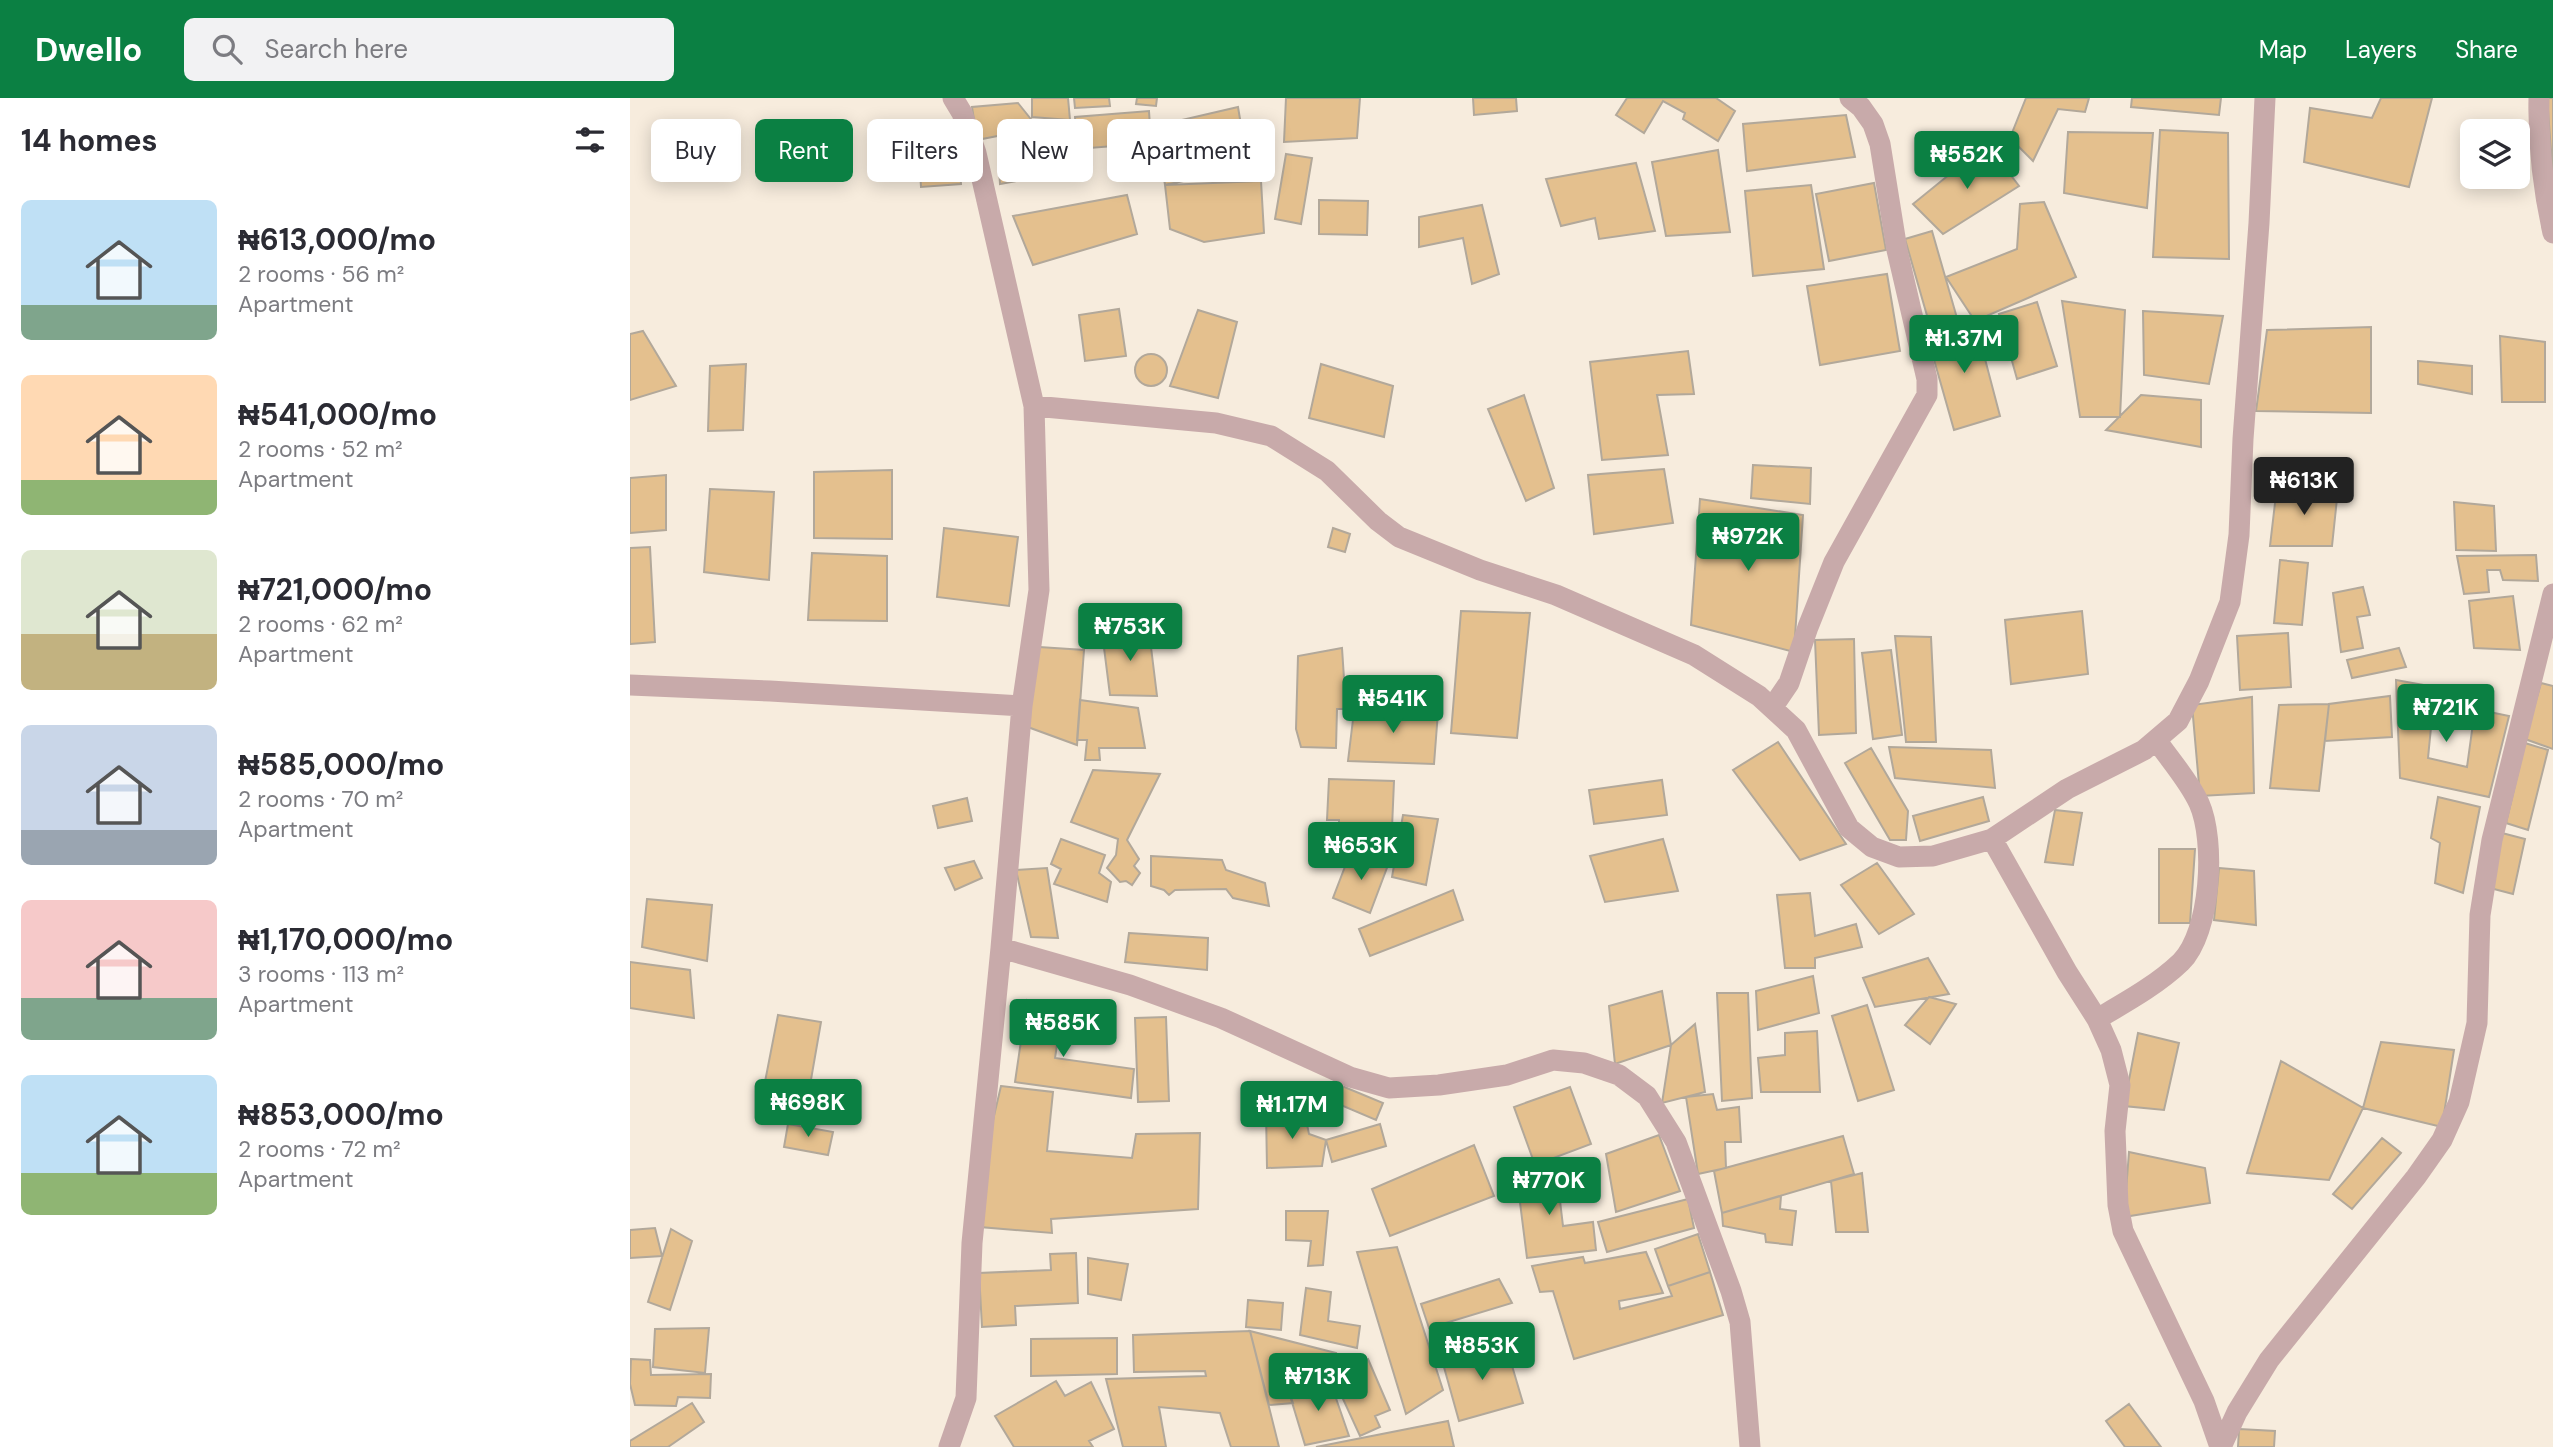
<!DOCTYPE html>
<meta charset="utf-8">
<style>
body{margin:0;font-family:"DM Sans",sans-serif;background:#f2f2f3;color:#2b2b33;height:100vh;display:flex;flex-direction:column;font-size:26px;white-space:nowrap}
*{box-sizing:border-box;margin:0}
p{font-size:23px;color:#7c7c81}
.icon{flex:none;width:38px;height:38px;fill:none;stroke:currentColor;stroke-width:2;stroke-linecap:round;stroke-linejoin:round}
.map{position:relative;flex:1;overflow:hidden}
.sheet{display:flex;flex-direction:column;background:#fff;width:630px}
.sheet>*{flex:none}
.banner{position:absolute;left:21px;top:21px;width:665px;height:63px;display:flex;gap:14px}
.buttons{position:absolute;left:1830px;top:21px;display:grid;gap:14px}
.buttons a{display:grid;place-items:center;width:70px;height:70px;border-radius:10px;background:#fff;box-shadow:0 4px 18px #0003;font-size:35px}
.price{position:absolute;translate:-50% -60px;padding:0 16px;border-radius:7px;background:#0b8043;color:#fff;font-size:23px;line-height:46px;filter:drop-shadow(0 2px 4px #0008)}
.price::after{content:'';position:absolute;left:50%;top:42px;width:21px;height:16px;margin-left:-10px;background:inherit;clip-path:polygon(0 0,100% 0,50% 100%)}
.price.on{background:#222;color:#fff}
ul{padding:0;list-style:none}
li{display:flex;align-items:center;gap:21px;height:175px;padding:0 21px}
li span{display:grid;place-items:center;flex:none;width:196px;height:140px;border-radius:10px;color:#555}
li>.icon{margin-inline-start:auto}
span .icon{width:84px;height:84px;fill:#fffc;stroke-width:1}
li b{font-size:30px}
h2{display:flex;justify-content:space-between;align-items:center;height:84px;padding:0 21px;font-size:30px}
.pill{padding:0 24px;border-radius:10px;background:#fff;box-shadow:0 4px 18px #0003;font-size:24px;line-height:63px}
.pill.on{background:#0b8043;color:#fff}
header{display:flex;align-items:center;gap:42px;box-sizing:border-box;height:98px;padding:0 35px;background:#0b8043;color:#fff}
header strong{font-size:33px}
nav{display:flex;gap:38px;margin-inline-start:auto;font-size:24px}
.search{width:490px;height:63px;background:#f2f2f3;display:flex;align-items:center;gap:18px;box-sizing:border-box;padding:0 24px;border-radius:10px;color:#7c7c81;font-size:26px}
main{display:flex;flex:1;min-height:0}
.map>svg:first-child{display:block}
</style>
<header>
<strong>Dwello</strong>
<div class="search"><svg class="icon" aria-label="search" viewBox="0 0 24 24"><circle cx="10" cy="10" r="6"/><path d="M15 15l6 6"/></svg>Search here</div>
<nav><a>Map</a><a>Layers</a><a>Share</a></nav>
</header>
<main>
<section class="sheet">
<h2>14 homes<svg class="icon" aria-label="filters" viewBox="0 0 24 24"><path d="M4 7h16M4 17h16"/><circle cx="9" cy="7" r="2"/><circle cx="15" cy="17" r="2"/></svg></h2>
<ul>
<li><span style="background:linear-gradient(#bfe0f5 75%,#7fa58c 0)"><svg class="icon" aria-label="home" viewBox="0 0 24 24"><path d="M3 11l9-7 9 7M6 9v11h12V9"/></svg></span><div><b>₦613,000/mo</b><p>2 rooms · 56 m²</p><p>Apartment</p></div></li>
<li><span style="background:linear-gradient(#ffd9b3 75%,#8fb573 0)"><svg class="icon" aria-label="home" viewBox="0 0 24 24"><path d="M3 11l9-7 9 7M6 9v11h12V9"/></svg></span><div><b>₦541,000/mo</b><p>2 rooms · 52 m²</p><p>Apartment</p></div></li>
<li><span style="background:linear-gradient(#dfe7d0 60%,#c2b280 0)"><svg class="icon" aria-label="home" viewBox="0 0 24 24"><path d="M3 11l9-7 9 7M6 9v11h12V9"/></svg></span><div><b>₦721,000/mo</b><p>2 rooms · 62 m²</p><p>Apartment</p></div></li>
<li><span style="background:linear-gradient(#c9d6e8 75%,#9aa5b1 0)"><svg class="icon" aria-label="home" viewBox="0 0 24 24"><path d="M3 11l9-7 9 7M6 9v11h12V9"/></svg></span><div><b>₦585,000/mo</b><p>2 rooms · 70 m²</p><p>Apartment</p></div></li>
<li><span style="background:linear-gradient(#f6c9c9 70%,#7fa58c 0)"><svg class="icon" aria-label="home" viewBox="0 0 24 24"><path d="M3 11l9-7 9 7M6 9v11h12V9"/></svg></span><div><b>₦1,170,000/mo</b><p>3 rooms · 113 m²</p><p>Apartment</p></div></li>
<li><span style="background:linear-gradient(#bfe0f5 70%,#8fb573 0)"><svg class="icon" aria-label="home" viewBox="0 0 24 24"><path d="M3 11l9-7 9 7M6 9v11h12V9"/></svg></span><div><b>₦853,000/mo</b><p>2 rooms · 72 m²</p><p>Apartment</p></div></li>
</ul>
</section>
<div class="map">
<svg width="1923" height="1349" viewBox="0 0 1923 1349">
<rect width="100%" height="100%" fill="#f7ecdd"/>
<path fill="#e4c08e" stroke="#b2a89a" stroke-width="2" d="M402,0H438L440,22L402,19Z
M444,0H479L480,8L445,10Z
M507,0H527L526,8L506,6Z
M656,0H730L727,40L654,44Z
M843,0H886L887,13L844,17Z
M997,0H1086L1105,13L1088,43L1053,21L1055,15L1033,3L1014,35L986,17Z
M1396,0H1459L1455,14L1428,11L1403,63L1380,40Z
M1502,0H1591L1589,17L1501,9Z
M1751,0H1802L1779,89L1674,64L1680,10L1742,20Z
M1917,0H1923V79Z
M388,5L408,30L347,42L342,9Z
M608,9L618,69L535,87L526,28Z
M519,13L521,45L447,51L445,19Z
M1216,17L1225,59L1117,73L1113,26Z
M326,23L331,86L291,89L287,26Z
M1530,32L1598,35L1599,161L1523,159Z
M1438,34L1523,35L1517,110L1434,95Z
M412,46L415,78L370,86L368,52Z
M1357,46L1389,88L1313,136L1283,106Z
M1088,52L1100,134L1036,138L1022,64Z
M656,56L682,60L671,126L645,121Z
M1006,65L1025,133L969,141L965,120L931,128L916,81Z
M631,83L634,135L574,144L540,131L535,87Z
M1244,85L1256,152L1199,163L1186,96Z
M1181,87L1194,171L1123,178L1115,93Z
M497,97L507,136L403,167L383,118Z
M689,102L738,103L737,137L689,136Z
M1414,104L1446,179L1345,223L1316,179L1387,151L1390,106Z
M852,107L869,176L842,186L833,140L789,149V119Z
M1302,133L1327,220L1300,228L1275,141Z
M1257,176L1270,253L1190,267L1177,188Z
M1432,203L1495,212L1490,319H1450Z
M1407,204L1427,268L1387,281L1369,216Z
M489,211L496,258L455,263L449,217Z
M568,212L607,224L588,300L540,288Z
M1513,213L1593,218L1579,286L1514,277Z
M1345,223L1370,318L1324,332L1297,237Z
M1741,229V315L1626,313L1637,232Z
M13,233L46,288L0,302V236Z
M1870,238L1915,244V304H1872Z
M1058,253L1064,296L1027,297L1038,357L972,362L960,264Z
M505 272a16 16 0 1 1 32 0a16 16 0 1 1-32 0Z
M1788,263L1842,268V296L1788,286Z
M116,266L113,332L78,333L80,268Z
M691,266L763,288L754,339L679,320Z
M894,297L924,390L896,403L858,311Z
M1511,297L1571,302V349L1476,332Z
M1123,367L1181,370L1180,406L1121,400Z
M1034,371L1043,425L964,436L958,377Z
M262,372V441L184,440V374Z
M36,377V432L0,435V380Z
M1647,388L1708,391L1702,448H1640Z
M80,391L144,394L139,482L74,474Z
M1070,401L1173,417L1164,554L1061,527Z
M1824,404L1864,408L1866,453L1826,452Z
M314,430L388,439L379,508L307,499Z
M703,430L720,436L715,454L698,449Z
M20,449L25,544L0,546V450Z
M182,455L257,458V523L178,522Z
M1906,457L1908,483L1873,482L1870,472H1857L1859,494L1834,496L1827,458Z
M1650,462L1678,465L1672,527L1644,525Z
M1733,489L1740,517L1727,519L1733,550L1711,554L1703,495Z
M1883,498L1890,552L1844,550L1839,503Z
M831,513L900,515L887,640L821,635Z
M1452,513L1458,576L1381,586L1375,522Z
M519,533L527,598L480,597L472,534Z
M1658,535L1661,589L1610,592L1607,538Z
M1265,538L1301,539L1306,644H1276Z
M1224,541L1226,635L1189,637L1185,542Z
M409,549L454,552L447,647L395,628Z
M712,550L716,611H707L706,650L671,649L666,631L668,558Z
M1769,550L1776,569L1722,580L1717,562Z
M1261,552L1272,637L1243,641L1232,555Z
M1766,582L1805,589L1798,660L1837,669L1845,611L1879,618L1859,699L1770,680Z
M1911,585L1923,588V651L1895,641Z
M1760,598L1762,639L1695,643L1699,606Z
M1622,599L1624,695L1570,698L1562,607Z
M450,602L508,610L515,650H469L470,662H455L457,642H447Z
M725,605L808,614L804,666L718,663Z
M1699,606L1689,693L1640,690L1649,607Z
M1148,644L1216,746L1170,762L1103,672Z
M1895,645L1918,652L1898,732L1876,725Z
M1259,649L1361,652L1365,690L1265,680Z
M1241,650L1278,713L1276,742H1260L1215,665Z
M463,672L530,676L497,742L509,761L504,768L510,775L502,787L496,783L490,784L477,770L486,757L488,741L441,724Z
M699,681L764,683L762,730H749V737L709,735V722H697Z
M1032,682L1037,717L964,726L959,692Z
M1353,699L1359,723L1290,743L1283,718Z
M1808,699L1850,709L1833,795L1805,785L1810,745L1801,740Z
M337,700L342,723L308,730L303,708Z
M1425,712L1452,715L1443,767L1415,764Z
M773,717L808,721L796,787L762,779Z
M1872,735L1895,741L1883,796L1860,790Z
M431,741L475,757L469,775L481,784L477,804L424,786L431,771L421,766Z
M1033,741L1048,793L975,804L960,758Z
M1529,751H1565L1560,825H1529Z
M721,753L758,767L740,815L703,800Z
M521,758L592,762L596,772L635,785L639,808L603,800L596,791L545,792L539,797L534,792L521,788Z
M344,763L352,780L325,792L315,770Z
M1247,765L1284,816L1249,836L1211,787Z
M417,770L428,840L401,839L386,772Z
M1589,770L1624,773L1626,827L1584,822Z
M823,792L833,822L740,858L729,831Z
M1180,795L1185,838L1226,826L1232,849L1185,860V870H1155L1147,797Z
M17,801L82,807L77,863L12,849Z
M499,835L578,840L577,872L495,864Z
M1298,860L1319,896L1245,909L1233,880Z
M0,864L60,872L64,920L0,910Z
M1183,878L1189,915L1128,932L1126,893Z
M1032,893L1041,947L985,966L979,908Z
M1087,895H1118L1122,1000L1092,1003Z
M1299,899L1326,906L1300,946L1275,927Z
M397,902L433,907L425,960L504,971L501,1000L385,984Z
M1237,907L1264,992L1228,1003L1202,918Z
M148,917L191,924L178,999L133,994Z
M536,919L539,1003L508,1004L505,920Z
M1065,926L1075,994L1032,1005L1041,947Z
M1187,933L1190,994H1131L1128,960L1155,957V935Z
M1508,935L1549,945L1534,1012L1494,1008Z
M1751,944L1824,952L1812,1029L1733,1010Z
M1651,963L1733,1010L1699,1082L1617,1075Z
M371,988L423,994L417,1053L502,1060L506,1036L570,1035L568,1111L421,1121L422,1135L350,1129L355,1056Z
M712,988L753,1005L746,1022L706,1005Z
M940,989L961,1046L905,1067L884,1009Z
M1083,996L1087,1012L1109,1009L1111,1044H1095L1096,1070L1068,1076L1056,999Z
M674,1012L679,1036L696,1042L692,1068L637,1070L636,1013Z
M158,1026L203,1034L198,1057L154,1049Z
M750,1026L756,1048L702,1064L696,1042Z
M1029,1037L1050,1093L986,1114L976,1056Z
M1213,1038L1224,1076L1092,1115L1084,1073Z
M1752,1040L1771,1055L1722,1111L1703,1096Z
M844,1047L864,1098L760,1138L742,1091Z
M1499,1054L1575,1070L1580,1105L1494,1119Z
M926,1069L933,1128L963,1124L966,1152L897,1160L886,1073Z
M1232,1075L1238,1134H1206L1201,1083Z
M1151,1098L1150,1111L1166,1113L1162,1147L1136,1144L1135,1136L1093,1128L1092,1115Z
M1058,1101L1064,1130L977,1154L968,1124Z
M656,1113H698L693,1167L678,1168L681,1143L656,1142Z
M25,1130L32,1158L0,1160V1132Z
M41,1131L62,1143L40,1212L18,1204Z
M1068,1136L1080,1174L1038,1188L1025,1151Z
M767,1149L813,1292L776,1316L727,1154Z
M1016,1154L1033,1195L989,1203L990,1211L1042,1198L1038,1188L1080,1174L1093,1217L944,1261L923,1193L910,1194L902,1168L953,1159L955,1165Z
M446,1155L448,1205L385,1208L386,1227L352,1229L349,1175L421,1172L420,1156Z
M458,1160L498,1166L491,1202L458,1196Z
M869,1181L882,1205L799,1230L791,1206Z
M676,1190L701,1194L698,1223L730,1228L727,1250L670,1237Z
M618,1202L653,1205L651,1232L616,1229Z
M79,1230L75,1275L23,1269L25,1231Z
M620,1233L649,1349H601L590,1315L529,1309L536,1349H493L476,1281L576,1278L575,1273L504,1274L503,1237Z
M620,1233L706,1255L702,1277L666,1271V1290L658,1291L663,1305L639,1307Z
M487,1240V1276L401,1278V1241Z
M875,1244L893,1305L829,1323L812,1262Z
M1,1261L20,1262L21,1277L81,1276L80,1300L48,1299L46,1308L5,1307L0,1286Z
M738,1261L760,1312L745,1318L750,1329L730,1338L702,1277Z
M426,1283L435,1298L461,1284L484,1331L459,1343L463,1349H384L365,1318Z
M700,1283L719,1338L675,1347L658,1291Z
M62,1305L74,1324L38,1349H0V1343Z
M1499,1306L1531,1349H1495L1476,1323Z
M818,1323L824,1349H686Z
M1609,1331L1645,1333L1644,1349H1608Z"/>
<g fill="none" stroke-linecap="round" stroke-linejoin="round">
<path stroke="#c8aaaa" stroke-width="21" d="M1909,0C1908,46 1913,90 1923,135
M404,308L586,325L641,338L697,373L748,423L769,439L850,472L926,497L1064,557L1129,598L1166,632L1219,730L1242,749L1269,759L1303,758L1362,741L1437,691L1514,652L1548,623L1569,583L1600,504L1609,437L1613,341L1629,125L1635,0
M0,587L140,593L392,608
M1142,610L1159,585L1178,529L1204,464L1297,297V281L1267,152L1250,46L1243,26L1231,9L1220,0
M1362,741L1437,874L1467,921L1481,952L1490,987L1485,1033L1488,1107L1493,1133L1574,1303L1590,1349
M371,850L500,887L591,920L720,979L759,990L809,987L877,977L923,962L954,965L989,977L1017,998L1046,1044L1101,1193L1110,1224L1120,1349
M1467,921C1496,904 1527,887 1551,864C1581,834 1586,743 1569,705C1559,683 1541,663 1527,643
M319,1349L336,1300L342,1145L371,850L392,608L409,492L404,308L346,55L332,15L323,0
M1591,1349L1607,1314L1639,1262L1786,1079L1812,1042L1829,1004L1847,925L1850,817L1862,742L1923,496"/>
</g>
</svg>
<div class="buttons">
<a><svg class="icon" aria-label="layers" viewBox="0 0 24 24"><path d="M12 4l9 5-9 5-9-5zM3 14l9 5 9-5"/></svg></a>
</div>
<b class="price" style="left:1337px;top:93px">₦552K</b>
<b class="price" style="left:1334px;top:277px">₦1.37M</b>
<b class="price on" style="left:1674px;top:419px">₦613K</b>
<b class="price" style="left:1118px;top:475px">₦972K</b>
<b class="price" style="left:500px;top:565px">₦753K</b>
<b class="price" style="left:763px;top:637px">₦541K</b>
<b class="price" style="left:1816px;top:646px">₦721K</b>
<b class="price" style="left:731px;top:784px">₦653K</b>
<b class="price" style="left:433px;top:961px">₦585K</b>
<b class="price" style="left:178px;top:1041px">₦698K</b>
<b class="price" style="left:662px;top:1043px">₦1.17M</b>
<b class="price" style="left:919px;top:1119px">₦770K</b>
<b class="price" style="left:852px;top:1284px">₦853K</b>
<b class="price" style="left:688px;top:1315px">₦713K</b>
<div class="banner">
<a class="pill">Buy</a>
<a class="pill on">Rent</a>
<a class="pill">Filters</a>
<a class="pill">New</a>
<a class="pill">Apartment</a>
</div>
</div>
</main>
